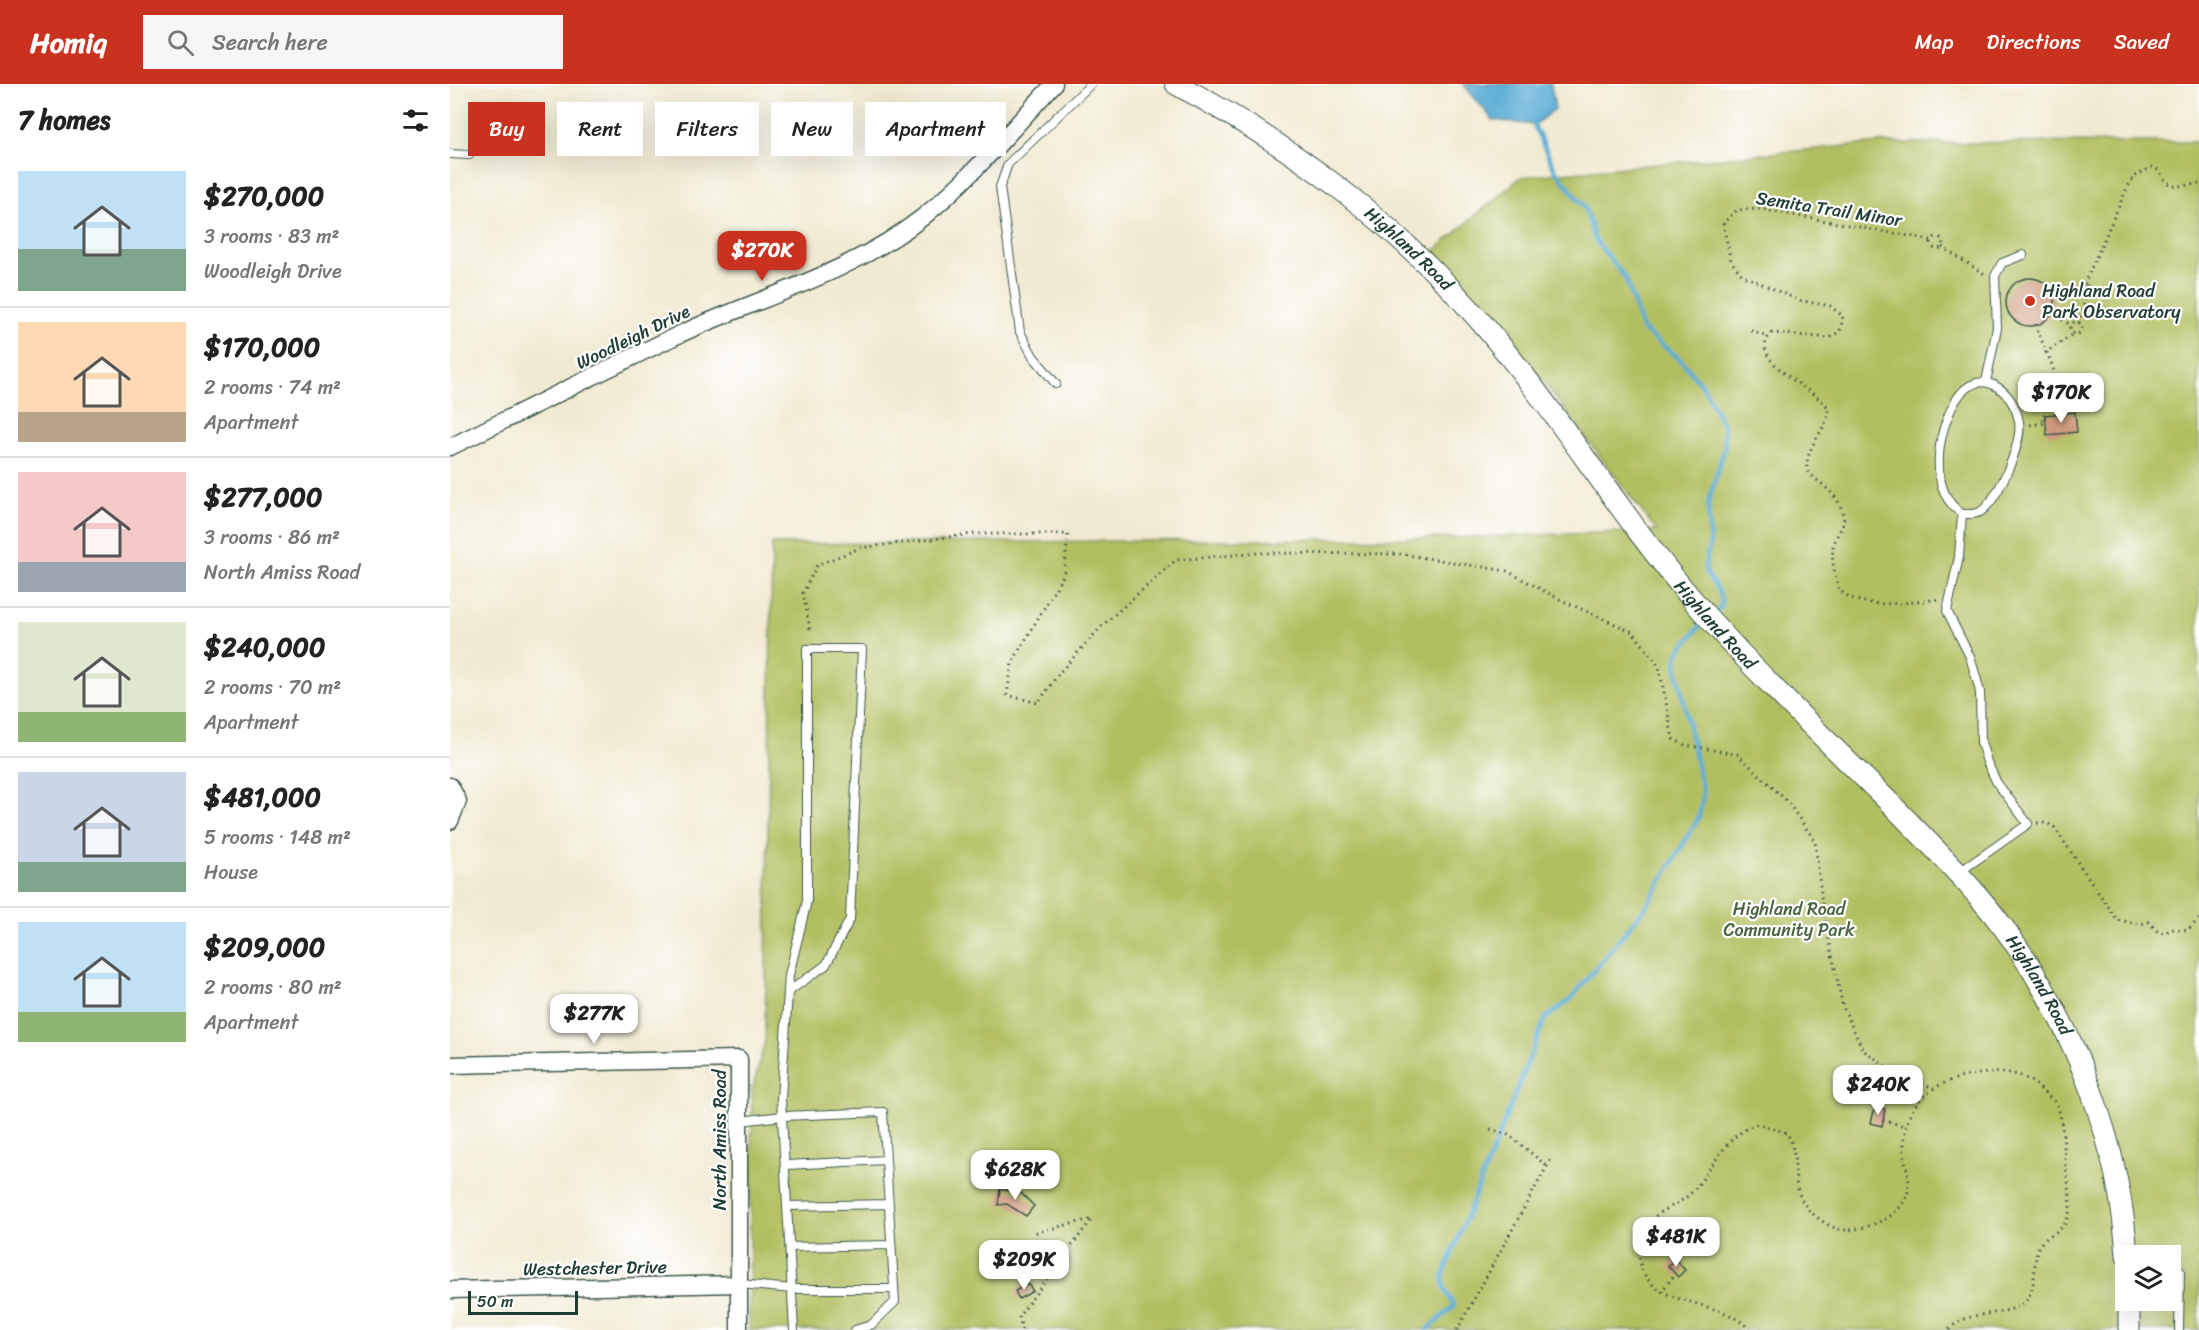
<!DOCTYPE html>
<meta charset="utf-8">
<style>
body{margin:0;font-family:Sriracha,sans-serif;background:#f6f6f6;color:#222;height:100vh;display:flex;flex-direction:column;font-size:22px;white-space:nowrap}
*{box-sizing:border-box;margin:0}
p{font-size:20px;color:#767676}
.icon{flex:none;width:33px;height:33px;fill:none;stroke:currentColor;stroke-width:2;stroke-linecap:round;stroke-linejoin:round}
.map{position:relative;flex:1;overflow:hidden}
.panel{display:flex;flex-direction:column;background:#fff;width:450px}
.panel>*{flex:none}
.banner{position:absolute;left:18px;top:18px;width:570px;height:54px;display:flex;gap:12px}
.buttons{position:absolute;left:1665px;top:1161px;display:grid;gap:12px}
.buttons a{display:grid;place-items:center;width:66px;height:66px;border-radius:0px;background:#fff;box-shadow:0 6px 24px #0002;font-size:30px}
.scale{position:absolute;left:18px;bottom:15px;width:110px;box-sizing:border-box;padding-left:6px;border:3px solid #1f3d34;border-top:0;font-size:16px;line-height:21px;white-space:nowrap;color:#1f3d34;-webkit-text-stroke:4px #fff;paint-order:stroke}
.price{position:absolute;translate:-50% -51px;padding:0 14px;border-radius:12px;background:#fff;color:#222;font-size:20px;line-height:39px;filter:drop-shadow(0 2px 3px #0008)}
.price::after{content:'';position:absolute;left:50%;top:36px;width:18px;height:14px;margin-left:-9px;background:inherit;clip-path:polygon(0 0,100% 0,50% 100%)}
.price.active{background:#c8321e;color:#fff}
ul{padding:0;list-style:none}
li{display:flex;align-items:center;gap:18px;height:150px;padding:0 18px}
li+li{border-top:2px solid #e0e0e0}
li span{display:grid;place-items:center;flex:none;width:168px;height:120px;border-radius:0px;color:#555}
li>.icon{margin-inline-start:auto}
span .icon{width:72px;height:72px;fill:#fffc;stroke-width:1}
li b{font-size:26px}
h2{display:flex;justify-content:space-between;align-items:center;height:72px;padding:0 18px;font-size:26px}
.tag{padding:0 21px;border-radius:0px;background:#fff;box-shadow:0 6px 24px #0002;font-size:21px;line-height:54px}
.tag.active{background:#c8321e;color:#fff}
header{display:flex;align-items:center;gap:36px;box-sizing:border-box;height:84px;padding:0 30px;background:#c8321e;color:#fff}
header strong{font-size:28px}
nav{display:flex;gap:33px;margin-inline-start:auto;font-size:21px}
.search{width:420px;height:54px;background:#f6f6f6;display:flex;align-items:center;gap:15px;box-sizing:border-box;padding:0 21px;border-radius:0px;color:#767676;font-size:22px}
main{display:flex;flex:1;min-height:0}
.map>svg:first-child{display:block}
</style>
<header>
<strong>Homiq</strong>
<div class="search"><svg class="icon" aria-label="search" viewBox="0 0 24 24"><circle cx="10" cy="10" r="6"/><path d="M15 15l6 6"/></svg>Search here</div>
<nav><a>Map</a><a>Directions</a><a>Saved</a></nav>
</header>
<main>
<section class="panel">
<h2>7 homes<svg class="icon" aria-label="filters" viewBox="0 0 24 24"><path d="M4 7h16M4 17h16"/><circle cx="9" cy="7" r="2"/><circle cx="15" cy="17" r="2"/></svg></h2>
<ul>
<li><span style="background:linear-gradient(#bfe0f5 65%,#7fa58c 0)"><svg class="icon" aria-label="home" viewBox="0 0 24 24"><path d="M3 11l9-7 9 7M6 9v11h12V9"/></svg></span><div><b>$270,000</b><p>3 rooms · 83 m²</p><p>Woodleigh Drive</p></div></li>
<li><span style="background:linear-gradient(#ffd9b3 75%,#b9a48a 0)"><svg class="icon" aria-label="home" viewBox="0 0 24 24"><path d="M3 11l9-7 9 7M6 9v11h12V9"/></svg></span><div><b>$170,000</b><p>2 rooms · 74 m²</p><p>Apartment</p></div></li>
<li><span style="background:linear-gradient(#f6c9c9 75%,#9aa5b1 0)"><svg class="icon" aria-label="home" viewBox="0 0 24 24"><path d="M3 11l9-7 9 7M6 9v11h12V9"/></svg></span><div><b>$277,000</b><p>3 rooms · 86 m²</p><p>North Amiss Road</p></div></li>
<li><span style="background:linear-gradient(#dfe7d0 75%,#8fb573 0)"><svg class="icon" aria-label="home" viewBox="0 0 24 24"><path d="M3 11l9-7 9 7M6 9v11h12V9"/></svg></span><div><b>$240,000</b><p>2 rooms · 70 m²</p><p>Apartment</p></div></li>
<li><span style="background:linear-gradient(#c9d6e8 75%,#7fa58c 0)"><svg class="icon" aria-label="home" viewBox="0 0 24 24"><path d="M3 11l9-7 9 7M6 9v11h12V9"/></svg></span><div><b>$481,000</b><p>5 rooms · 148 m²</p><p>House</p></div></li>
<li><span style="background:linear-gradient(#bfe0f5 75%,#8fb573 0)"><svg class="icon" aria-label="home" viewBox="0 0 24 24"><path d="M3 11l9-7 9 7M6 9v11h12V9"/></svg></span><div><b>$209,000</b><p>2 rooms · 80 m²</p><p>Apartment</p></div></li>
</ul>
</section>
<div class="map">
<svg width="1749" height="1246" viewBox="0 0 1749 1246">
<rect width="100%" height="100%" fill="#fff"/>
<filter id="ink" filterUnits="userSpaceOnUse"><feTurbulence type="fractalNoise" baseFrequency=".0167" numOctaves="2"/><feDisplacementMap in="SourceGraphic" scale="12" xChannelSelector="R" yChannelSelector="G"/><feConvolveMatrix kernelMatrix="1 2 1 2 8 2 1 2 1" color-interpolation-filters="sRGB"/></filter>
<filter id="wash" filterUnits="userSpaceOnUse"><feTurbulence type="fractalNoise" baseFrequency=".008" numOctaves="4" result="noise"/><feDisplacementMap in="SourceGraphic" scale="24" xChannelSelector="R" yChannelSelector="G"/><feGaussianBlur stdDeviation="1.35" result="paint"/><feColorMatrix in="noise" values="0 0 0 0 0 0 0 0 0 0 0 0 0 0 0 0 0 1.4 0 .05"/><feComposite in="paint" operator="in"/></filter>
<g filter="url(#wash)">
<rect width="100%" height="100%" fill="#f1ead2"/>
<path fill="#b2bf61" stroke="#687e4a" stroke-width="1.5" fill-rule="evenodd" d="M1749,58V1246H299L302,1007L315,957L322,460L997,454L1207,447L1072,270L984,167L1071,93L1430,59ZM1676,1172H1720V1216H1676Z"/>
<path fill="#5badd6" stroke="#3d7585" stroke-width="1.5" d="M1013,0H1101L1105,25L1084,41L1043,36Z"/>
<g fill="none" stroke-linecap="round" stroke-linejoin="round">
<path stroke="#5badd6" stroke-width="4.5" d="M1084,41L1105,86L1135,124L1145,156L1176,195L1192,245L1230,275L1254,304L1274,343L1275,362L1258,419L1260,459L1255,482L1257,490L1269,508L1272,521L1268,526
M977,1246L1004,1222L994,1204L993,1192L1095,935L1120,916L1198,820L1249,733L1253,710L1226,580L1228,569L1249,543"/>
</g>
<g id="blocks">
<path fill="#ce987c" d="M1556 218a24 24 0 1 1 48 0a24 24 0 1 1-48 0Z
M1625,328L1627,348L1597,351L1595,331Z
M1425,1023L1435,1025L1432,1042L1421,1039Z
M550,1105L571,1109L584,1122L576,1132L557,1120L548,1121Z
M1225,1175L1235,1186L1228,1193L1218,1182Z
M578,1200L583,1207L569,1215L565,1207Z"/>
</g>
</g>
<g filter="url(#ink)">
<use href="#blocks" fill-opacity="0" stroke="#3e574c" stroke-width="1.5"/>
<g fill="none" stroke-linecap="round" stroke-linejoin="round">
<defs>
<path id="service" d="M0,70L19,71
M1536,298L1547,244L1545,192L1552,179L1573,171
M606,300L583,272L570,248L550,103L558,80L641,0
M1508,789L1578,740L1547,699L1537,678L1531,658L1530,608L1526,593L1520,573L1497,527L1509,473L1512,430C1518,430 1524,431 1530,428C1548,417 1573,358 1569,338C1564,305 1528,280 1506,316C1487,348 1477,405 1512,430
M338,908L376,881L400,835L412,565H357V817L339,891L338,908L331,1015L344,1246
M290,1037L333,1032L433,1028L445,1218L421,1241L405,1246
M336,1081L436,1076
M338,1122L439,1120
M340,1163L441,1161
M290,1200L342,1205H444
M1729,1246L1730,1187"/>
<path id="minor" d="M0,363C76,326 152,287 228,251C310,213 401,190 473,133C521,94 562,45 604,0
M0,702L8,717L0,737
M0,981L289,975V1246
M0,1206L290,1200"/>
<g id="tertiary">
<path id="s1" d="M726,0C842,62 944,137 1030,237C1108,327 1169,431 1247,521C1308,591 1376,656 1442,721C1485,765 1531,810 1566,861C1627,951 1670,1061 1677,1172"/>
<path d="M1679,1216V1246"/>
</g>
</defs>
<use href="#service" stroke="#3e574c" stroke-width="10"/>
<use href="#minor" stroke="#3e574c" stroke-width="19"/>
<use href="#tertiary" stroke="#3e574c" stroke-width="23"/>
<path stroke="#3e574c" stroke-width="3" stroke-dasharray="1.5 4.5" stroke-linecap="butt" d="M1481 159a6 6 0 1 1 12 0a6 6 0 1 1-12 0Z
M1481,156L1310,125L1287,126L1273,139L1281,177L1292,191L1348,216L1380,222L1393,232L1390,247L1380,254L1322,249C1293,276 1368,306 1378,324C1381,342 1355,361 1357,384C1358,394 1388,405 1393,430C1396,443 1387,448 1384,459C1380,472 1385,493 1389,505C1409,528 1462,518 1489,515
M1492,163L1536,191
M1627 204a5 5 0 1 1 10 0a5 5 0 1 1-10 0Z
M1634,200L1677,104L1684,93L1702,83C1710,86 1710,89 1715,96C1722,106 1739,100 1749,100
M1603,212L1627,205
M1601,230L1621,241
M1620 244a6 6 0 1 1 12 0a6 6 0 1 1-12 0Z
M1629,239L1634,220L1633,209
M1586,240C1591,261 1608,284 1606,305C1604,318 1592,327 1593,339
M1301,247L1318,253
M1595,269L1623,250
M1580,341L1596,339
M360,545L353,509L367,481L410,464L523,450H618L614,490L562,579L557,611L588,619L609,589L653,541L726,476L809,469L952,470L1057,487L1111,516L1183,548L1209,582L1223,655L1235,661L1287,670L1337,717L1365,757L1373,827L1393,923L1413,966L1446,989L1484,1004
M1587,739H1597L1604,743L1667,836L1691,840L1699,838L1708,848L1715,849L1721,845L1738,846L1749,835
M1433,1036L1454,1042
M1040,1045L1059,1051L1097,1082
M1211,1208L1225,1190
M572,1246L569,1232L642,1135L583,1149
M1007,1246L1101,1075
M1300,1246C1268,1209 1189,1229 1189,1166C1189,1156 1193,1144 1200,1137C1211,1126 1227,1121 1239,1111C1263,1088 1273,1050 1308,1040L1337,1049C1354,1080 1333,1108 1368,1134C1377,1141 1386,1146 1397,1146C1419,1145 1453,1132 1458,1108C1461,1096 1454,1079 1454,1067C1452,1013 1490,993 1538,989C1566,987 1579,992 1598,1012C1601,1014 1606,1018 1607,1021C1613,1033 1614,1070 1616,1084C1618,1100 1624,1123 1616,1138C1611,1148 1595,1152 1589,1162C1582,1178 1588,1200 1577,1215C1561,1236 1519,1222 1499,1246"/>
<use href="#service" stroke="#fff" stroke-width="8"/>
<use href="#minor" stroke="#fff" stroke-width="16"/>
<use href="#tertiary" stroke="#fff" stroke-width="21"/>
</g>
</g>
<circle fill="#c8321e" stroke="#fff" stroke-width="2" cx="1580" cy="217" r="6"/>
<g text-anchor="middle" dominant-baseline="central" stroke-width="4.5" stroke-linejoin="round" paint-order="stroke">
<g font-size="18" fill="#1f3d34" stroke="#fff">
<text transform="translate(1379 125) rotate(9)">Semita Trail Minor</text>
<text stroke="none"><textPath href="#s1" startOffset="286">Highland Road</textPath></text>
<text transform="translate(183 253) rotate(-26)">Woodleigh Drive</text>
<text stroke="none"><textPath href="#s1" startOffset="772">Highland Road</textPath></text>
<text stroke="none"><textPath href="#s1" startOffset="1258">Highland Road</textPath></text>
<text transform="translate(270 1056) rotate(-90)">North Amiss Road</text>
<text transform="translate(145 1184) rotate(-1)">Westchester Drive</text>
</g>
<g font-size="18" fill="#1f3d34" stroke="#fff" text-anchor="start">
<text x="1592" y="207">Highland Road<tspan x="1592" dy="21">Park Observatory</tspan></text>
</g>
<g font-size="18" fill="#4b6442" stroke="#fff">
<text x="1339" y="825">Highland Road<tspan x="1339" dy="21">Community Park</tspan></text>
</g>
</g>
</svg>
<div class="buttons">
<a><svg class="icon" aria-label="layers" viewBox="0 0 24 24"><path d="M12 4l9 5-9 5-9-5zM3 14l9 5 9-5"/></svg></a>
</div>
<div class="scale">50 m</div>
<b class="price active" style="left:312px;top:198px">$270K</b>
<b class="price" style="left:1611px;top:340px">$170K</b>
<b class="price" style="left:144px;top:961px">$277K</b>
<b class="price" style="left:1428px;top:1032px">$240K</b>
<b class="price" style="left:565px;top:1117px">$628K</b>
<b class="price" style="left:1226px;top:1184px">$481K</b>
<b class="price" style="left:574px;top:1207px">$209K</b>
<div class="banner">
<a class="tag active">Buy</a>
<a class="tag">Rent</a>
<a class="tag">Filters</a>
<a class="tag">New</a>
<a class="tag">Apartment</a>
</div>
</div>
</main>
